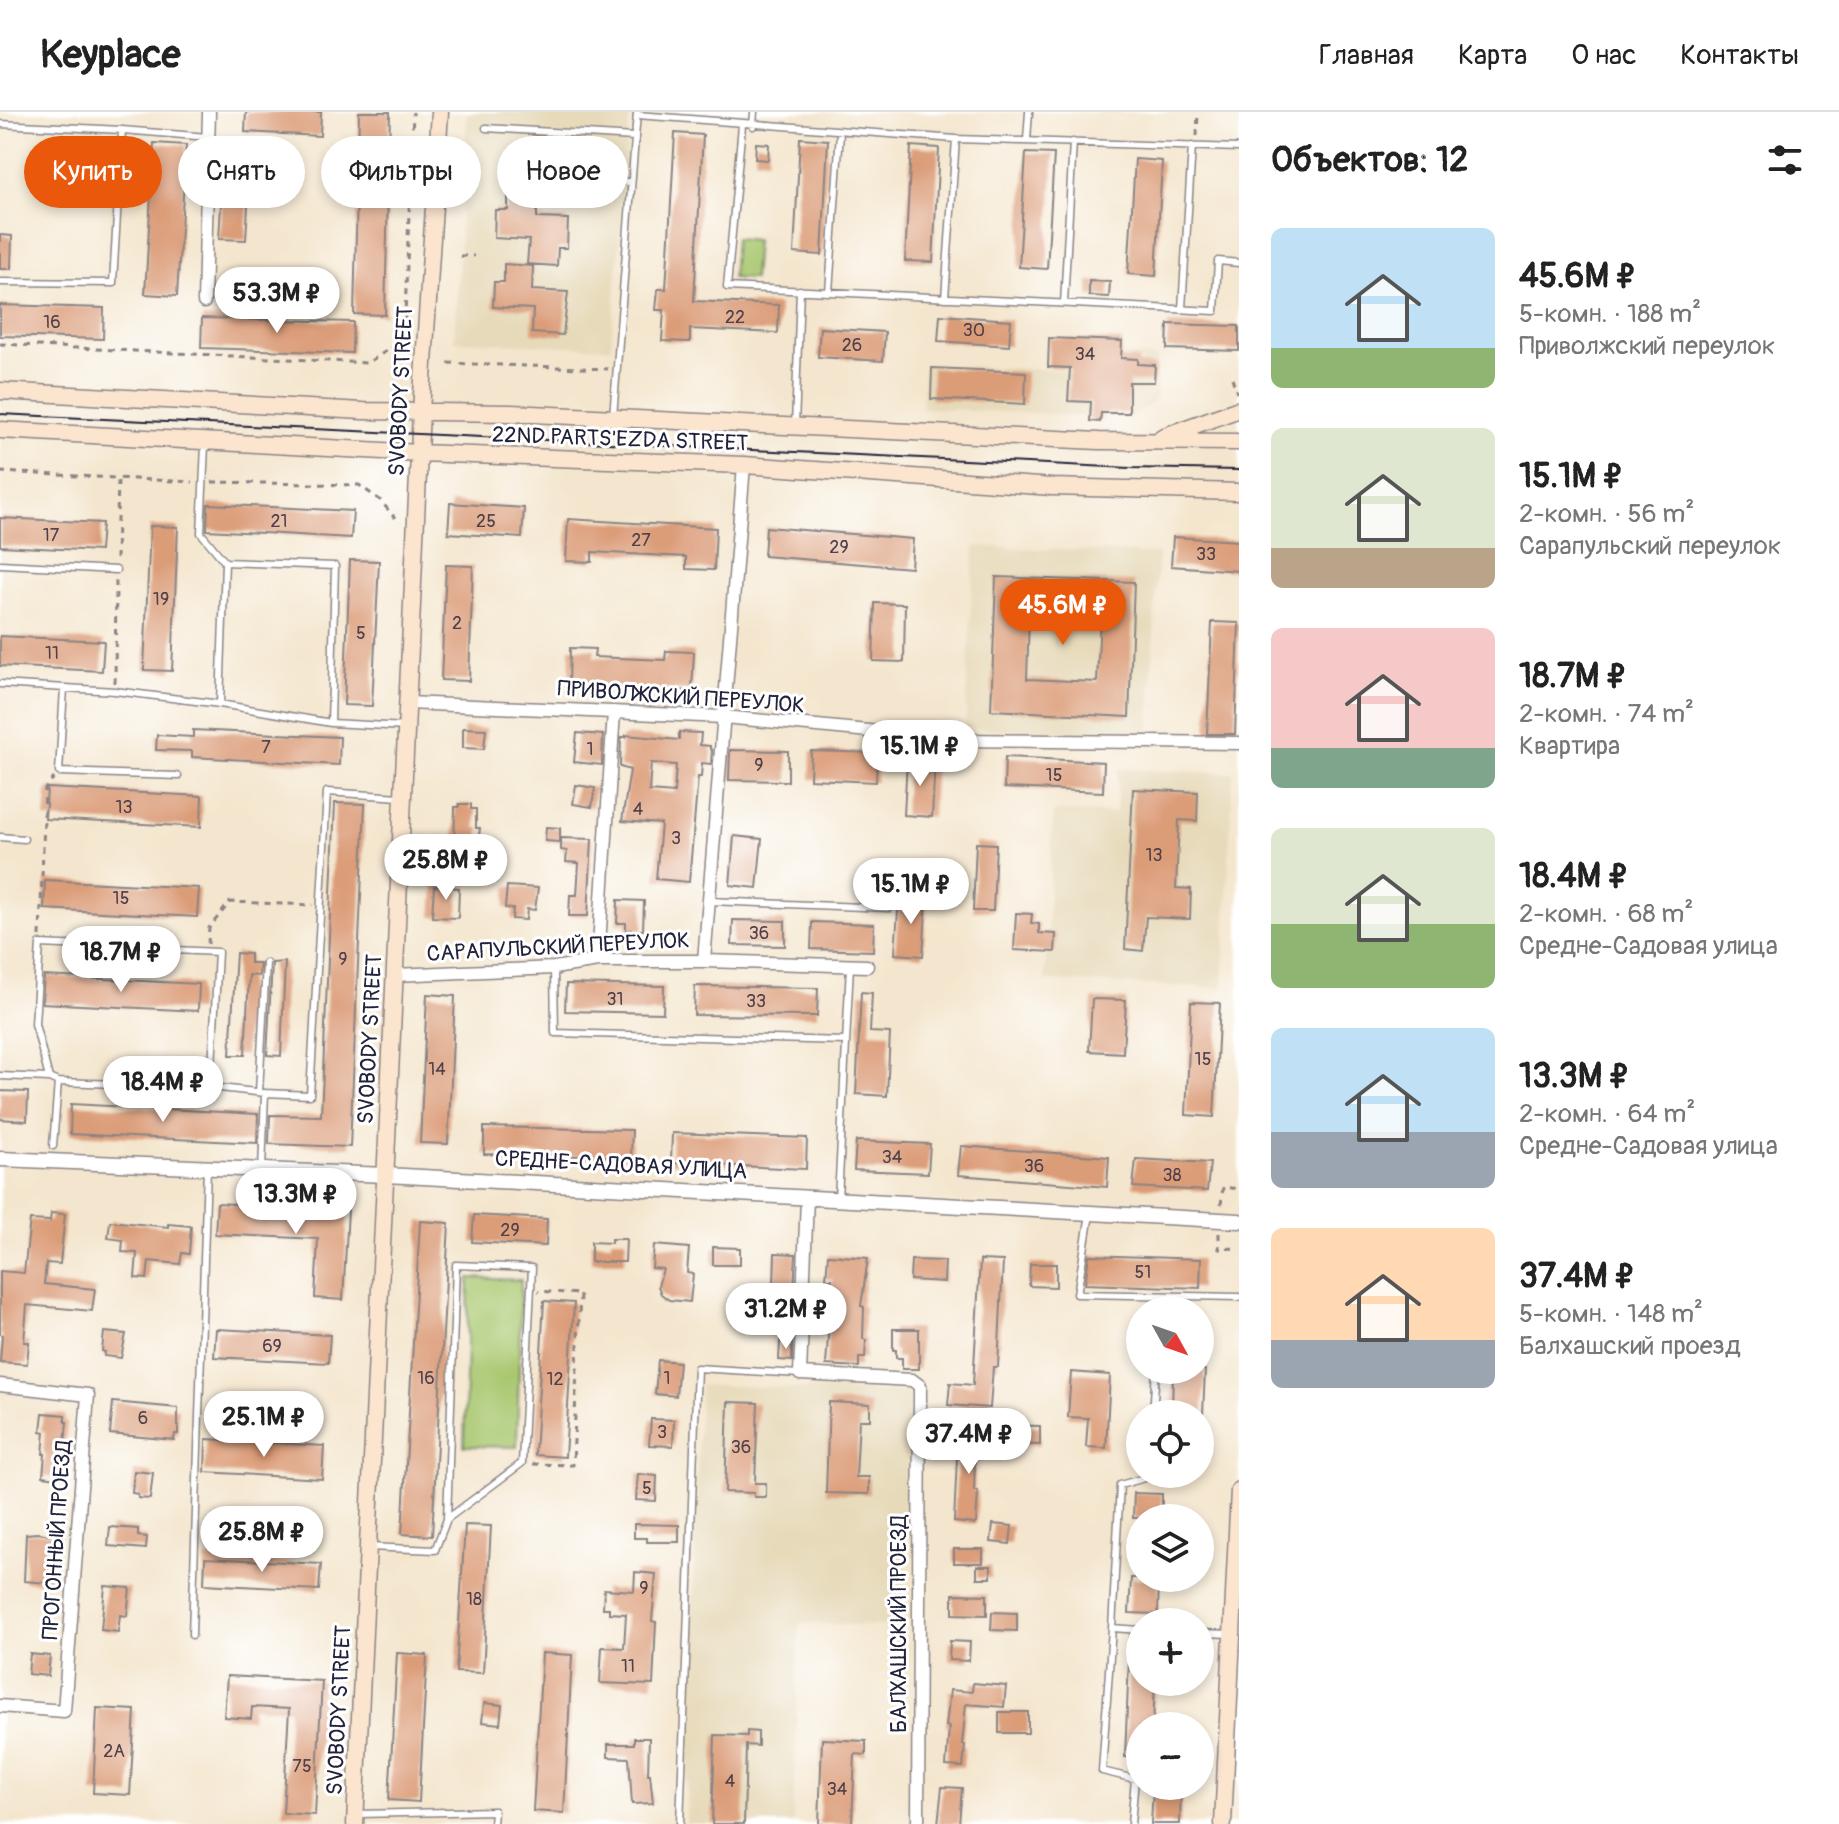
<!DOCTYPE html>
<html lang="ru">
<meta charset="utf-8">
<style>
body{margin:0;font-family:Pangolin,sans-serif;background:#f2f2f2;color:#222;height:100vh;display:flex;flex-direction:column;font-size:30px;white-space:nowrap}
*{box-sizing:border-box;margin:0}
p{font-size:26px;color:#767676}
.icon{flex:none;width:44px;height:44px;fill:none;stroke:currentColor;stroke-width:2;stroke-linecap:round;stroke-linejoin:round}
.map{position:relative;flex:1;overflow:hidden}
.side{display:flex;flex-direction:column;background:#fff;width:600px}
.side>*{flex:none}
.guide{position:absolute;left:24px;top:24px;width:760px;height:72px;display:flex;gap:16px}
.needle{width:52px;rotate:130deg}
.buttons{position:absolute;left:1126px;top:1184px;display:grid;gap:16px}
.buttons a{display:grid;place-items:center;width:88px;height:88px;border-radius:50%;background:#fff;box-shadow:0 4px 12px #0003;font-size:40px}
.price{position:absolute;translate:-50% -68px;padding:0 18px;border-radius:28px;background:#fff;color:#222;font-size:26px;line-height:52px;filter:drop-shadow(0 2px 4px #0008)}
.price::after{content:'';position:absolute;left:50%;top:48px;width:24px;height:18px;margin-left:-12px;background:inherit;clip-path:polygon(0 0,100% 0,50% 100%)}
.price.active{background:#ea580c;color:#fff}
ul{padding:0;list-style:none}
li{display:flex;align-items:center;gap:24px;height:200px;padding:0 32px}
li span{display:grid;place-items:center;flex:none;width:224px;height:160px;border-radius:12px;color:#555}
li>.icon{margin-inline-start:auto}
span .icon{width:96px;height:96px;fill:#fffc;stroke-width:1}
li b{font-size:34px}
h2{display:flex;justify-content:space-between;align-items:center;height:96px;padding:0 32px;font-size:34px}
.tag{padding:0 28px;border-radius:36px;background:#fff;box-shadow:0 4px 12px #0003;font-size:28px;line-height:72px}
.tag.active{background:#ea580c;color:#fff}
header{display:flex;align-items:center;gap:48px;box-sizing:border-box;height:112px;padding:0 40px;background:#fff;border-bottom:2px solid #e0e0e0}
header strong{font-size:38px}
nav{display:flex;gap:44px;margin-inline-start:auto;font-size:28px}
main{display:flex;flex:1;min-height:0}
.map>svg:first-child{display:block}
</style>
<header>
<strong>Keyplace</strong>
<nav><a>Главная</a><a>Карта</a><a>О нас</a><a>Контакты</a></nav>
</header>
<main>
<div class="map">
<svg width="1239" height="1712" viewBox="0 0 1239 1712">
<rect width="100%" height="100%" fill="#fff"/>
<filter id="ink" filterUnits="userSpaceOnUse"><feTurbulence type="fractalNoise" baseFrequency=".0125" numOctaves="2"/><feDisplacementMap in="SourceGraphic" scale="16" xChannelSelector="R" yChannelSelector="G"/><feConvolveMatrix kernelMatrix="1 2 1 2 8 2 1 2 1" color-interpolation-filters="sRGB"/></filter>
<filter id="wash" filterUnits="userSpaceOnUse"><feTurbulence type="fractalNoise" baseFrequency=".006" numOctaves="4" result="noise"/><feDisplacementMap in="SourceGraphic" scale="32" xChannelSelector="R" yChannelSelector="G"/><feGaussianBlur stdDeviation="1.8" result="paint"/><feColorMatrix in="noise" values="0 0 0 0 0 0 0 0 0 0 0 0 0 0 0 0 0 1.4 0 .05"/><feComposite in="paint" operator="in"/></filter>
<g filter="url(#wash)">
<rect width="100%" height="100%" fill="#f4e6ce"/>
<path fill="#e7daba" d="M467,0H630L611,236L454,229Z
M1124,243L1157,245L1156,287L1131,306L922,296L924,252L1123,261Z
M974,434L1158,442L1149,624L965,616Z
M1118,657L1233,661L1223,876L1045,869L1053,699L1116,701Z
M700,1273L910,1280L902,1515L799,1511L793,1712H686Z"/>
<path fill="#a9c76e" stroke="#667454" stroke-width="2" d="M735,126L756,128L753,167L732,166Z
M469,1166L521,1168L517,1335L464,1334Z"/>
<g id="blocks">
<path fill="#db9c78" fill-rule="evenodd" d="M246,0H321L320,24L245,20Z
M359,0H390L385,203L354,202Z
M675,21L703,23L694,189L779,193L778,221L690,217V230L662,229L664,198H656L658,177H666Z
M536,25L570,27L569,52L543,51L544,46H535Z
M800,26L828,28L822,143L794,141Z
M154,31L186,33L177,184L145,182Z
M756,31L769,32L768,48L755,47Z
M911,34L939,36L933,150L905,149Z
M1026,41L1054,42L1047,157L1019,155Z
M224,42L251,43L246,128L219,127Z
M1135,47L1162,49L1156,164L1128,162Z
M508,79L537,81V106L568,107L567,136H558L557,154L527,152L529,128L494,126L495,98H508Z
M0,123L12,124L11,157H0Z
M504,152L533,154L532,178L568,180L563,223L532,221L533,197L493,195L494,170H504Z
M1089,169L1110,170L1109,185L1089,184Z
M0,193L104,196L103,227L0,224Z
M940,203L1011,208L1009,234L938,229Z
M202,206L353,210L352,241L201,236Z
M1168,212L1239,214V239L1167,237Z
M820,216L885,220L883,249L818,245Z
M1049,226L1122,229L1121,246L1138,247V252L1155,253L1154,270H1129V301H1101L1100,310L1090,309L1091,290L1068,289L1070,256L1048,255Z
M932,256L1026,260L1025,292L931,287Z
M450,391L524,396L522,426L448,421Z
M208,392L353,399L351,426L207,418Z
M0,406L102,411L100,439L0,434Z
M568,407L716,416L714,458L686,457V445L592,440V450L566,449Z
M150,414L178,415L172,559L144,558Z
M766,415L913,427L911,456L764,444Z
M1173,425L1239,429V459L1171,454Z
M350,448L379,449L372,594L344,593Z
M446,453L473,454L469,569L441,568Z
M996,465L1134,470L1129,605L991,598ZM1029,503L1100,505L1097,570L1027,567Z
M875,491L905,492L904,550L873,549Z
M1212,510L1239,511L1235,622H1207Z
M0,524L104,529L102,559L0,554Z
M570,536L595,537L594,545L665,548L666,539L694,540L692,579L569,574Z
M463,616L486,617L484,637L463,636Z
M193,618L340,625L339,653L192,645V639L156,638L157,623L193,625Z
M679,620L701,621L700,633L710,634V637L712,638L711,652L702,651L701,665H698L689,770L656,767L661,712L622,709L630,658L620,655L621,625H626V623L679,628ZM651,651L676,653L674,681L649,679Z
M577,621L603,623L602,653L574,650Z
M730,638L788,639V669L729,668Z
M811,639L877,641L876,670L810,667Z
M1005,645L1104,650L1103,680L1004,676Z
M907,647L935,648L932,705L904,703Z
M576,673L595,676L592,695L573,692Z
M47,676L202,684L201,715L45,707Z
M1133,677L1198,680L1197,709L1179,708L1176,776L1191,777L1190,807L1146,805L1143,839L1125,837Z
M335,691L365,692L350,1035L269,1032L270,1003L321,1004Z
M459,692H471V697H476V716H480L477,740H454L455,695H459Z
M546,715L560,716V730L545,729Z
M734,724L762,727L757,776L730,773Z
M561,726L592,727L588,804H569L570,783H577L579,751L566,750L567,739L561,738Z
M976,731L996,732L993,799H973Z
M45,768L199,776L197,805L44,797Z
M434,774L459,776L458,806L432,805Z
M507,774L538,776L535,798L527,797L526,808L512,807L513,797L505,796Z
M899,783L927,785L923,844L895,842Z
M618,788L644,789L643,818H626V811H617Z
M1016,801L1032,802L1031,811L1039,812V821L1056,822L1055,840L1014,838Z
M733,808L785,809V834L732,833Z
M812,810L874,812L873,839L811,837Z
M236,841L250,842V851H260L259,864L249,863L245,943H230Z
M285,850L281,944L267,943L272,851Z
M44,864L199,872L198,899L42,891Z
M566,872L664,874L663,901L565,899Z
M695,874L818,876L817,904L694,903Z
M861,880L872,881L870,920L890,921L887,984L856,982Z
M427,882L455,884L448,1032L420,1031Z
M1092,887L1126,888L1123,941L1089,939Z
M1191,890L1220,891L1214,1005L1186,1003Z
M0,979L28,980L27,1009L0,1007Z
M71,992L258,1002L257,1031L70,1022Z
M484,1015L632,1018L631,1045L484,1042Z
M672,1021L807,1026L806,1057L671,1051Z
M856,1029L930,1032L928,1061L854,1058Z
M961,1034L1109,1045L1107,1075L958,1063Z
M1136,1047L1210,1051L1207,1079L1133,1075Z
M217,1091L348,1098L343,1188L315,1186L318,1127L215,1122Z
M51,1101L65,1102L60,1152L46,1151L44,1172L95,1177L92,1199L27,1193L24,1230H29L27,1252L0,1250L2,1223L0,1222V1159L24,1161L30,1108L50,1109Z
M474,1103L547,1107L546,1134L472,1130Z
M110,1109L168,1115V1112L191,1114L189,1142L182,1141L180,1152L149,1149L147,1167L135,1166L137,1141L122,1140L123,1128L108,1126Z
M420,1109L449,1111L432,1424L402,1422Z
M611,1127H626L625,1150H591V1130L611,1131Z
M654,1133L689,1136L687,1161L693,1162L690,1190L669,1188L661,1182L658,1174L663,1157L652,1156Z
M713,1135L740,1136V1153H713Z
M775,1141L796,1142L794,1177L780,1176V1172H774Z
M828,1143L868,1146L861,1194L864,1195L863,1227L866,1228L865,1246H859V1255L826,1253L829,1211H824V1197L832,1198V1167H826Z
M1089,1143L1201,1147L1200,1176L1085,1172Z
M911,1148L945,1149L944,1170L910,1168Z
M980,1148L1003,1149L998,1255H993L990,1296L948,1293L950,1271L973,1273Z
M1030,1152H1056V1175L1029,1174Z
M544,1189L574,1191L565,1345L535,1343Z
M216,1217L330,1223L328,1251L214,1245Z
M893,1217H919V1257H902V1246H896V1238H893Z
M104,1220L126,1222L121,1246L104,1244L105,1240L102,1239Z
M780,1229H792V1249L779,1248Z
M658,1248L679,1250L676,1284L655,1282Z
M1173,1258H1205L1203,1302H1172Z
M1071,1260L1110,1263L1106,1336L1086,1335L1088,1306L1068,1305Z
M113,1290L178,1296V1322H175L174,1328L110,1322Z
M728,1290L758,1291L755,1371H766V1385H754V1381L725,1380Z
M829,1290L870,1292V1308H859L856,1365H869V1382L826,1381Z
M43,1301L65,1303V1310H67L65,1332L69,1333L68,1345L59,1344L57,1366L43,1364L45,1342H43L45,1320L41,1319Z
M651,1307L674,1308L673,1334L649,1333Z
M998,1313L1040,1314V1333L998,1331Z
M958,1324H991V1346H975L974,1379H978L976,1412L954,1410Z
M206,1327L324,1334L322,1367L205,1360Z
M134,1359L153,1361L150,1387L138,1386V1382L132,1381Z
M638,1362L657,1364L656,1389L636,1388Z
M1134,1381L1162,1382V1406H1133Z
M634,1412L679,1413V1430H647V1426H634Z
M993,1412L1012,1414L1010,1432L991,1430Z
M465,1413L491,1414L483,1561L456,1560Z
M110,1415L138,1417V1424L147,1425L146,1437L108,1434Z
M37,1421L53,1423L49,1471L24,1469L26,1422Z
M954,1437H983V1451H954Z
M205,1446L321,1452L319,1478L204,1472Z
M977,1454H991V1466H977Z
M635,1460L656,1462L652,1509L656,1510L653,1573L600,1571L602,1535L624,1536L626,1502L609,1501V1496H603L604,1477L634,1479Z
M1131,1466H1159L1158,1502L1129,1501Z
M105,1474L130,1476L127,1504L120,1503L118,1520L101,1518Z
M953,1482L987,1483V1503L953,1502Z
M992,1500L1017,1501V1519L991,1518Z
M1130,1523L1140,1524V1570H1155L1153,1614H1140V1645H1125Z
M950,1529L970,1530L969,1549L949,1548Z
M397,1541L427,1543L419,1690L389,1688Z
M542,1541L572,1543L564,1701L533,1699Z
M30,1542L50,1544L48,1564L28,1562Z
M227,1564L322,1569L315,1703L283,1701L289,1597L252,1595L251,1607L224,1605Z
M973,1571L1006,1574L1004,1595L966,1592L962,1633H965L963,1655L946,1654L949,1615L946,1614L950,1578L972,1580Z
M484,1591L502,1593L500,1612L482,1610Z
M97,1596L135,1598L130,1683L93,1681Z
M999,1600H1028V1621H999Z
M747,1619L758,1620V1634L746,1633L744,1712H712L715,1623L747,1624Z
M634,1626H649L648,1662H650L653,1691L632,1692L629,1646L608,1645V1632H634Z
M822,1627L866,1629V1643L855,1642L852,1712H819Z
M942,1675L962,1676L959,1712H938Z
M1153,1675L1181,1676L1180,1712H1151Z"/>
</g>
</g>
<g filter="url(#ink)">
<use href="#blocks" fill-opacity="0" stroke="#8b8484" stroke-width="2"/>
<g fill="none" stroke-linecap="round" stroke-linejoin="round">
<defs>
<path id="service" d="M637,3L956,27L1239,36
M0,12L122,18
M742,13L727,175L1215,199L1218,149L1239,151
M753,14L754,0
M486,16L634,25
M1027,28L1029,0
M535,66L631,70
M0,170L113,171L122,18L208,25
M829,180L840,20
M945,186L956,27
M1064,191L1073,30
M1182,197L1192,34
M613,305L637,1
M795,314L800,178
M205,333L201,421L225,450L220,592
M225,450L335,454L331,611
M0,452L116,458
M0,572L115,579L220,592L331,611L406,615
M64,576L59,660L178,664
M0,725L24,727
M709,789L889,796L893,760
M554,856L555,921L845,929
M0,964L49,966L58,970L211,975L265,981
M49,966L35,912L40,832L218,840L211,975
M259,980L266,851
M53,1034L58,970
M262,1058L265,981L310,983L327,680L400,685
M838,1087L850,854
M1090,1102L1077,1182L1239,1185
M1161,1198L1162,1184
M1153,1302L1156,1258
M368,1435L435,1438L447,1407L522,1351L532,1156L456,1153L447,1407
M1112,1516L1102,1659L1135,1667L1131,1712
M1140,1518L1112,1516L1120,1373L1148,1365L1149,1362
M1200,1521L1232,1522
M192,1523L207,1055
M359,1702L494,1699L493,1712
M680,1712L697,1256L800,1262"/>
<path id="minor" d="M204,190L209,0
M408,591L724,605L961,628L1239,631
M598,849L614,600
M704,849L744,353
M395,863L554,856L598,849H704L867,854
M807,1086L800,1262L912,1268L920,1274L918,1712
M0,1273L88,1283L64,1599L0,1594"/>
<path id="tertiary" d="M0,1047L386,1063L1239,1109"/>
<path id="secondary" d="M0,279L363,299L511,301L1099,329L1239,330
M0,318L420,341L744,353L1052,375L1239,380
M1162,325L1239,297
M355,1712L421,299L440,0
M1223,1712L1239,1378"/>
</defs>
<use href="#service" stroke="#8b8484" stroke-width="9"/>
<use href="#minor" stroke="#8b8484" stroke-width="15"/>
<use href="#tertiary" stroke="#8b8484" stroke-width="17"/>
<use href="#secondary" stroke="#8b8484" stroke-width="19"/>
<path stroke="#8b8484" stroke-width="3" stroke-dasharray="6 6" stroke-linecap="butt" d="M1197,24L1198,0
M462,62H480
M460,144H474
M0,232L367,251L404,228L413,0
M448,251L608,257
M1232,266L1237,281
M0,360L193,370
M212,370L359,373L380,388L395,406
M116,447L118,367
M115,571L116,467
M40,824L45,677L54,666
M208,832L209,816L230,790L313,793
M1221,1093L1223,1075L1239,1077
M1219,1121V1137L1239,1136
M533,1352L573,1353L580,1182L538,1179"/>
<use href="#service" stroke="#fff" stroke-width="6"/>
<use href="#minor" stroke="#fff" stroke-width="12"/>
<use href="#tertiary" stroke="#fff" stroke-width="14"/>
<use href="#secondary" stroke="#fce5cf" stroke-width="16"/>
<path stroke="#22223b" stroke-width="2" d="M0,302L1130,356L1239,358"/>
</g>
</g>
<g text-anchor="middle" dominant-baseline="central" stroke-width="6" stroke-linejoin="round" paint-order="stroke">
<g font-size="18" fill="#50404a">
<text x="735" y="205">22</text>
<text x="52" y="210">16</text>
<text x="974" y="218">30</text>
<text x="852" y="233">26</text>
<text x="1085" y="242">34</text>
<text x="279" y="409">21</text>
<text x="486" y="409">25</text>
<text x="51" y="423">17</text>
<text x="641" y="428">27</text>
<text x="839" y="435">29</text>
<text x="1206" y="442">33</text>
<text x="161" y="487">19</text>
<text x="457" y="511">2</text>
<text x="361" y="521">5</text>
<text x="52" y="541">11</text>
<text x="266" y="635">7</text>
<text x="590" y="637">1</text>
<text x="759" y="653">9</text>
<text x="1054" y="663">15</text>
<text x="124" y="695">13</text>
<text x="638" y="697">4</text>
<text x="676" y="726">3</text>
<text x="1154" y="743">13</text>
<text x="121" y="786">15</text>
<text x="759" y="821">36</text>
<text x="343" y="847">9</text>
<text x="615" y="887">31</text>
<text x="756" y="889">33</text>
<text x="1203" y="947">15</text>
<text x="437" y="957">14</text>
<text x="892" y="1045">34</text>
<text x="1034" y="1054">36</text>
<text x="1172" y="1063">38</text>
<text x="510" y="1118">29</text>
<text x="1143" y="1160">51</text>
<text x="272" y="1234">69</text>
<text x="426" y="1266">16</text>
<text x="667" y="1266">1</text>
<text x="555" y="1267">12</text>
<text x="143" y="1306">6</text>
<text x="662" y="1320">3</text>
<text x="741" y="1335">36</text>
<text x="647" y="1376">5</text>
<text x="644" y="1476">9</text>
<text x="474" y="1487">18</text>
<text x="628" y="1554">11</text>
<text x="114" y="1639">2А</text>
<text x="302" y="1654">75</text>
<text x="730" y="1669">4</text>
<text x="837" y="1677">34</text>
</g>
<g font-size="22" fill="#22223b" stroke="#fff">
<text transform="translate(401 279) rotate(-87)">SVOBODY STREET</text>
<text transform="translate(620 327) rotate(2)">22ND PARTS'EZDA STREET</text>
<text transform="translate(681 585) rotate(4)">ПРИВОЛЖСКИЙ ПЕРЕУЛОК</text>
<text transform="translate(558 835) rotate(-3)">САРАПУЛЬСКИЙ ПЕРЕУЛОК</text>
<text transform="translate(370 927) rotate(-87)">SVOBODY STREET</text>
<text transform="translate(621 1053) rotate(3)">СРЕДНЕ-САДОВАЯ УЛИЦА</text>
<text transform="translate(57 1428) rotate(-86)">ПРОГОННЫЙ ПРОЕЗД</text>
<text transform="translate(899 1512) rotate(-90)">БАЛХАШСКИЙ ПРОЕЗД</text>
<text transform="translate(339 1598) rotate(-87)">SVOBODY STREET</text>
</g>
</g>
</svg>
<div class="buttons">
<a><svg class="needle" viewBox="-14 -14 28 28"><path d="M0-13l5 13h-10z" fill="#e53935"/><path d="M0 13l5-13h-10z" fill="#767676"/></svg></a>
<a><svg class="icon" aria-label="locate" viewBox="0 0 24 24"><circle cx="12" cy="12" r="6"/><path d="M12 2v4M12 18v4M2 12h4M18 12h4"/></svg></a>
<a><svg class="icon" aria-label="layers" viewBox="0 0 24 24"><path d="M12 4l9 5-9 5-9-5zM3 14l9 5 9-5"/></svg></a>
<a>+</a>
<a>−</a>
</div>
<b class="price" style="left:277px;top:223px">53.3M ₽</b>
<b class="price active" style="left:1063px;top:535px">45.6M ₽</b>
<b class="price" style="left:920px;top:676px">15.1M ₽</b>
<b class="price" style="left:446px;top:790px">25.8M ₽</b>
<b class="price" style="left:911px;top:814px">15.1M ₽</b>
<b class="price" style="left:121px;top:882px">18.7M ₽</b>
<b class="price" style="left:163px;top:1012px">18.4M ₽</b>
<b class="price" style="left:296px;top:1124px">13.3M ₽</b>
<b class="price" style="left:786px;top:1239px">31.2M ₽</b>
<b class="price" style="left:264px;top:1347px">25.1M ₽</b>
<b class="price" style="left:969px;top:1364px">37.4M ₽</b>
<b class="price" style="left:262px;top:1462px">25.8M ₽</b>
<div class="guide">
<a class="tag active">Купить</a>
<a class="tag">Снять</a>
<a class="tag">Фильтры</a>
<a class="tag">Новое</a>
</div>
</div>
<section class="side">
<h2>Объектов: 12<svg class="icon" aria-label="filters" viewBox="0 0 24 24"><path d="M4 7h16M4 17h16"/><circle cx="9" cy="7" r="2"/><circle cx="15" cy="17" r="2"/></svg></h2>
<ul>
<li><span style="background:linear-gradient(#bfe0f5 75%,#8fb573 0)"><svg class="icon" aria-label="home" viewBox="0 0 24 24"><path d="M3 11l9-7 9 7M6 9v11h12V9"/></svg></span><div><b>45.6M ₽</b><p>5-комн. · 188 m²</p><p>Приволжский переулок</p></div></li>
<li><span style="background:linear-gradient(#dfe7d0 75%,#b9a48a 0)"><svg class="icon" aria-label="home" viewBox="0 0 24 24"><path d="M3 11l9-7 9 7M6 9v11h12V9"/></svg></span><div><b>15.1M ₽</b><p>2-комн. · 56 m²</p><p>Сарапульский переулок</p></div></li>
<li><span style="background:linear-gradient(#f6c9c9 75%,#7fa58c 0)"><svg class="icon" aria-label="home" viewBox="0 0 24 24"><path d="M3 11l9-7 9 7M6 9v11h12V9"/></svg></span><div><b>18.7M ₽</b><p>2-комн. · 74 m²</p><p>Квартира</p></div></li>
<li><span style="background:linear-gradient(#dfe7d0 60%,#8fb573 0)"><svg class="icon" aria-label="home" viewBox="0 0 24 24"><path d="M3 11l9-7 9 7M6 9v11h12V9"/></svg></span><div><b>18.4M ₽</b><p>2-комн. · 68 m²</p><p>Средне-Садовая улица</p></div></li>
<li><span style="background:linear-gradient(#bfe0f5 65%,#9aa5b1 0)"><svg class="icon" aria-label="home" viewBox="0 0 24 24"><path d="M3 11l9-7 9 7M6 9v11h12V9"/></svg></span><div><b>13.3M ₽</b><p>2-комн. · 64 m²</p><p>Средне-Садовая улица</p></div></li>
<li><span style="background:linear-gradient(#ffd9b3 70%,#9aa5b1 0)"><svg class="icon" aria-label="home" viewBox="0 0 24 24"><path d="M3 11l9-7 9 7M6 9v11h12V9"/></svg></span><div><b>37.4M ₽</b><p>5-комн. · 148 m²</p><p>Балхашский проезд</p></div></li>
</ul>
</section>
</main>
